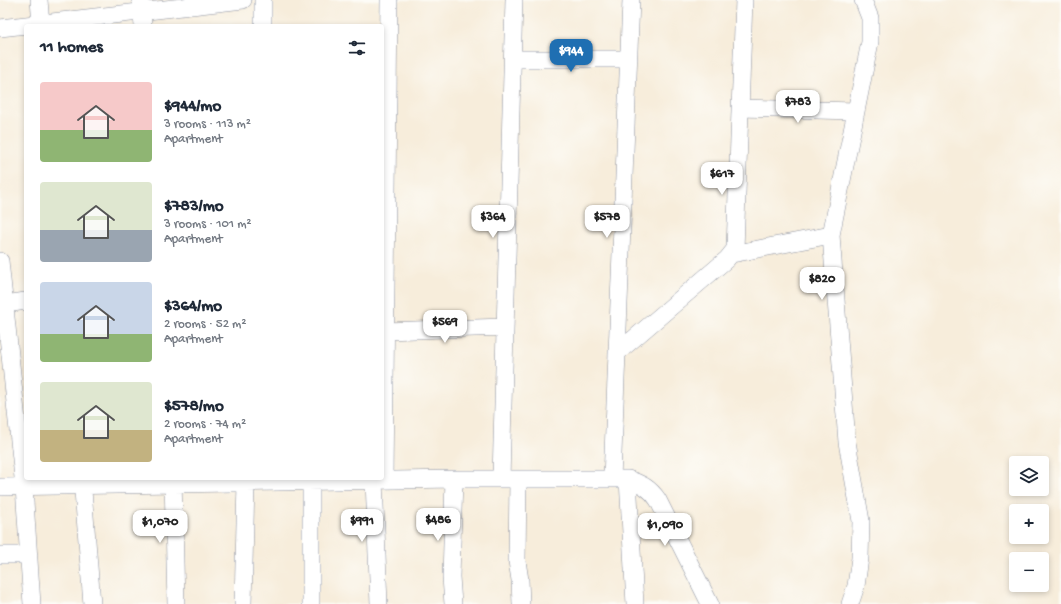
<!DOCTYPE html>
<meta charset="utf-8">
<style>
body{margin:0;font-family:"Gochi Hand",sans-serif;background:#f6f6f7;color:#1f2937;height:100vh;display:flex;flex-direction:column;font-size:15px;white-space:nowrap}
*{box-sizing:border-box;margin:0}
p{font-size:13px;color:#747a83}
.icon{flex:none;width:22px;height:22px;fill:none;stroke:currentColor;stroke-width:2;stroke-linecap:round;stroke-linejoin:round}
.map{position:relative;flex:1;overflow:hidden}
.drawer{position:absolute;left:24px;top:24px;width:360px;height:456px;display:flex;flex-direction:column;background:#fff;border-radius:4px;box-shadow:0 2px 6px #0003}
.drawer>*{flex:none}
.buttons{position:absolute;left:1009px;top:456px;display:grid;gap:8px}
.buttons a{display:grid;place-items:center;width:40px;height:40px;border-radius:4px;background:#fff;box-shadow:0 2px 6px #0003;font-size:20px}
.price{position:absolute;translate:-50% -34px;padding:0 9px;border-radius:8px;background:#fff;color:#222;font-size:13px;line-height:26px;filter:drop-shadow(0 1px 2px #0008)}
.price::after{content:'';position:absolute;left:50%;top:24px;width:12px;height:9px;margin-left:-6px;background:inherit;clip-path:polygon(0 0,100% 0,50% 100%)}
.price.active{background:#1f6fb2;color:#fff}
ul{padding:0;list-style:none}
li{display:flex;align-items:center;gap:12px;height:100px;padding:0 16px}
li span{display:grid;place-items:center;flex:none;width:112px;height:80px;border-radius:4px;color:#555}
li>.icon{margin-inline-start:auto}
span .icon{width:48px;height:48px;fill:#fffc;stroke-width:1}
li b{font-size:17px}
h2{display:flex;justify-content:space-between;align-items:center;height:48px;padding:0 16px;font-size:17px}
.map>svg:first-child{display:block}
</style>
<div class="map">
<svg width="1061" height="604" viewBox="0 0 1061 604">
<rect width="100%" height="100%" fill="#fdfcf7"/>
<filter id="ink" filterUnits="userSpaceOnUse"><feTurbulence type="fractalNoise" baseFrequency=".025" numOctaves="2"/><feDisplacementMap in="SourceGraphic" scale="8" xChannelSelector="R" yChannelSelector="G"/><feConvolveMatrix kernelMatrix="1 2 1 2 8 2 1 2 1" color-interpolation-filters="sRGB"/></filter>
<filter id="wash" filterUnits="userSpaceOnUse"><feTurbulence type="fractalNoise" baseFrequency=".012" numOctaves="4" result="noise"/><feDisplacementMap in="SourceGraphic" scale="16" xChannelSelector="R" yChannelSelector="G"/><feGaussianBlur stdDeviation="0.9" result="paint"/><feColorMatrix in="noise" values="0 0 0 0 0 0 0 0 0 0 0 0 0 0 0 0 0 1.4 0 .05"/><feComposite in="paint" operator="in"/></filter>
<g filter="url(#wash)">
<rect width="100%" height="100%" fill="#f7eddb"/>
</g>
<g filter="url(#ink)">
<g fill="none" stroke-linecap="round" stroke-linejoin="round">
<defs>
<path id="street" d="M39,0L41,24
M141,0L143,26
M263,0V26
M0,28L243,0
M513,59H629
M740,108L856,111
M732,254L831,235
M0,261L24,487L32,604
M5,304L26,301
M385,331L505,327
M617,353L727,259L735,249L744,0
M82,478L92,604
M173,478L176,604
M311,478V604
M501,479L514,0
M518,479L517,561L520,580L521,604
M612,479L631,0
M628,479L635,604
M374,480L379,604
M384,480L389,0
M0,487L454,479H628C642,484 650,488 658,500L710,604
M0,555H29
M243,604L246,483
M453,604L451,577L454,479
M850,604L856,586L860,558L861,521L847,442L831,235L870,42V18L863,0"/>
</defs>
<use href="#street" stroke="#898e9c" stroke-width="18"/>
<use href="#street" stroke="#fff" stroke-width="17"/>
</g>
</g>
</svg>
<div class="buttons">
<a><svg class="icon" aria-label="layers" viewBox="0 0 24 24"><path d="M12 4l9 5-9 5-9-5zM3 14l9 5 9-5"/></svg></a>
<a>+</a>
<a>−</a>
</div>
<b class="price active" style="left:571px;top:73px">$944</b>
<b class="price" style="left:798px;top:124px">$783</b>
<b class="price" style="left:722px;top:196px">$617</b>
<b class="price" style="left:493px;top:239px">$364</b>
<b class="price" style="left:607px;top:239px">$578</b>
<b class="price" style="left:822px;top:301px">$820</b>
<b class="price" style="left:445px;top:344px">$569</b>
<b class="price" style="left:438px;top:542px">$486</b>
<b class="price" style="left:362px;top:543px">$991</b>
<b class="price" style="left:160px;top:544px">$1,070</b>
<b class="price" style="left:665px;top:547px">$1,090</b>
<section class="drawer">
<h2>11 homes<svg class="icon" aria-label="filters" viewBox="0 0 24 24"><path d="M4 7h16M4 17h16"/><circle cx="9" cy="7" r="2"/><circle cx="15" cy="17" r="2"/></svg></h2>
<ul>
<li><span style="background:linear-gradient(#f6c9c9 60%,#8fb573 0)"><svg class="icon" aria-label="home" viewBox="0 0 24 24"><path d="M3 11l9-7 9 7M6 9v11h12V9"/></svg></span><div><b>$944/mo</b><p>3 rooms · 113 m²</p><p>Apartment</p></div></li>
<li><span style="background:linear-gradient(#dfe7d0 60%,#9aa5b1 0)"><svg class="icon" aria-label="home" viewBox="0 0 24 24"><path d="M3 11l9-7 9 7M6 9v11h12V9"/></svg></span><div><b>$783/mo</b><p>3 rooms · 101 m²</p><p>Apartment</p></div></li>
<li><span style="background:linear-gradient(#c9d6e8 65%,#8fb573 0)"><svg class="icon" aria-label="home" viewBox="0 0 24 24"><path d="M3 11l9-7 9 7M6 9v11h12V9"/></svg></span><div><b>$364/mo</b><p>2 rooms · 52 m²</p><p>Apartment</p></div></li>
<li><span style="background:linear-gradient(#dfe7d0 60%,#c2b280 0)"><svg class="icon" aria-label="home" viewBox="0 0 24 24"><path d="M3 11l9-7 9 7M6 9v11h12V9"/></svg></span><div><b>$578/mo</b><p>2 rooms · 74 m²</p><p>Apartment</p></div></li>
</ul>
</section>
</div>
